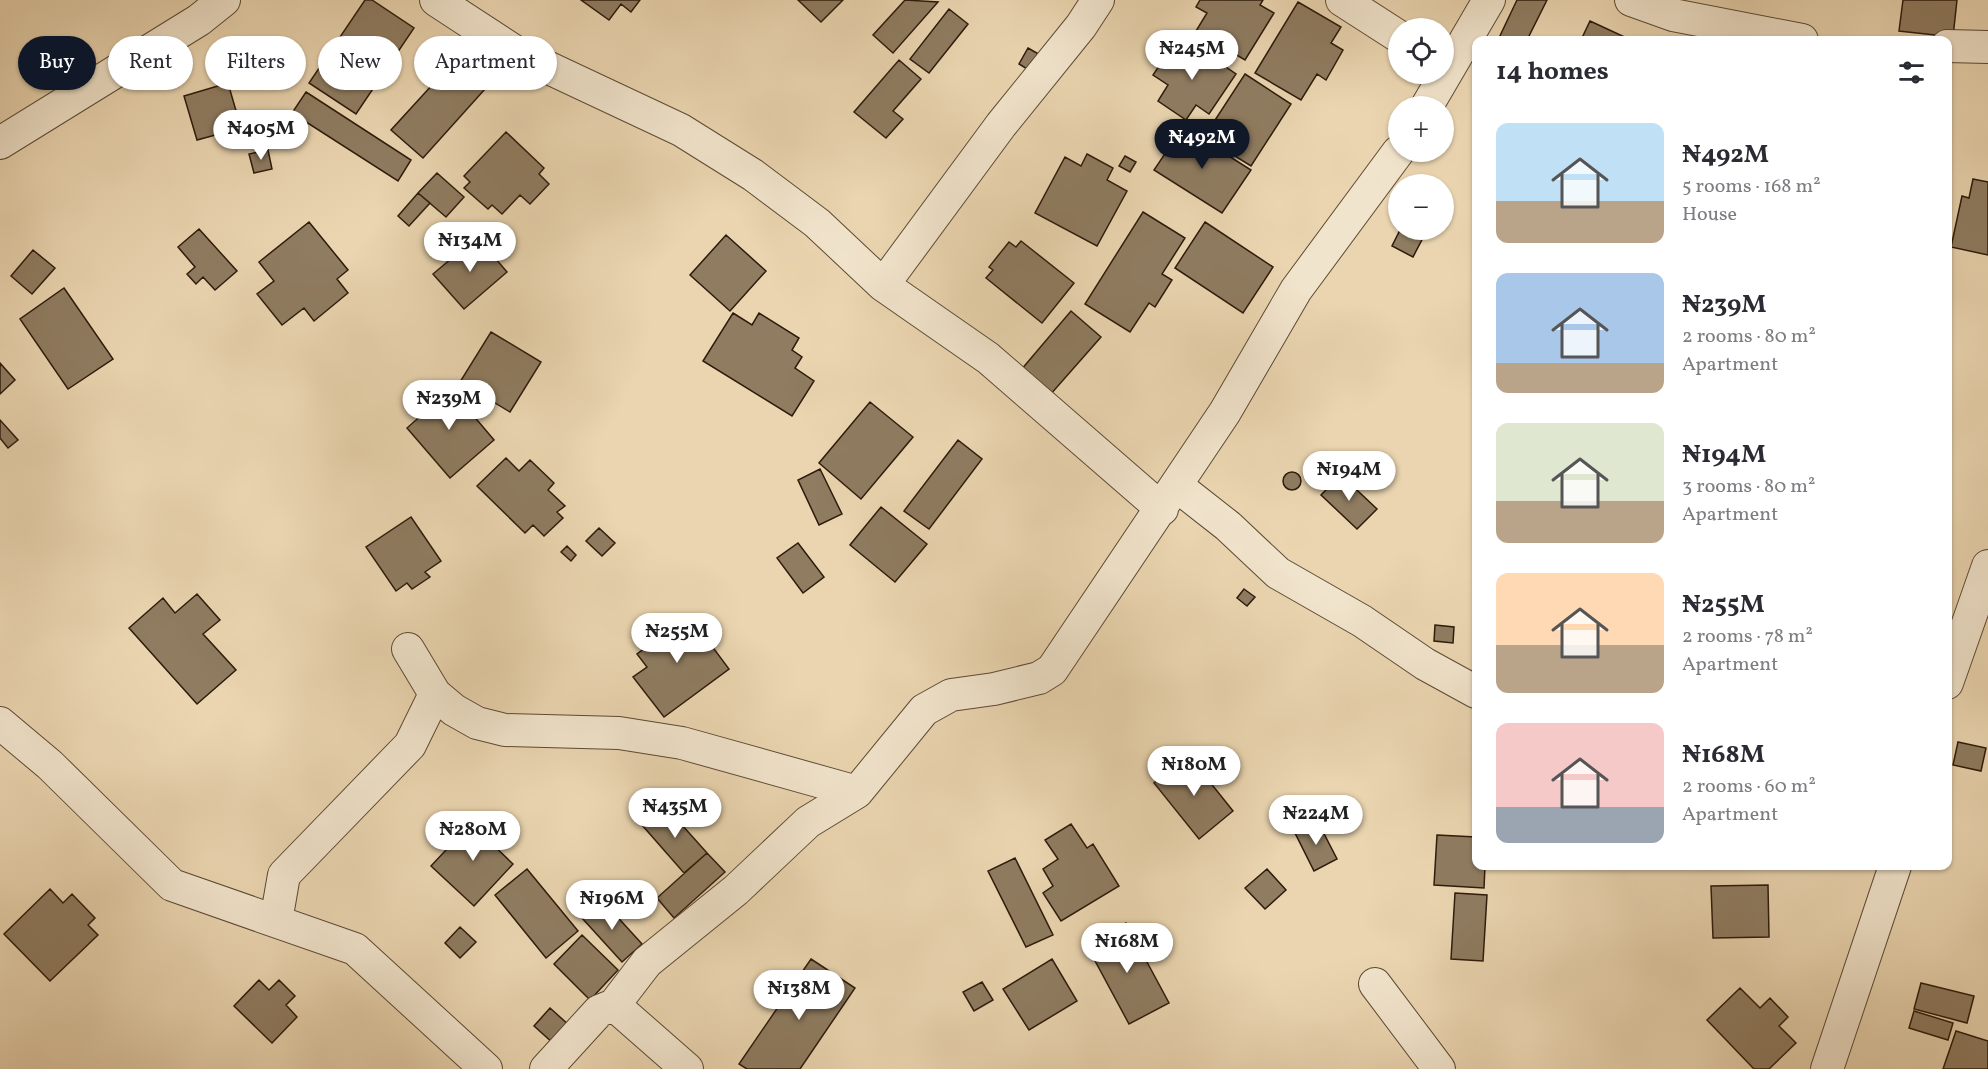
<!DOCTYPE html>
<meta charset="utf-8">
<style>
body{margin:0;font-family:Vollkorn,serif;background:#f7f7f7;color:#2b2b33;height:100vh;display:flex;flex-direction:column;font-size:22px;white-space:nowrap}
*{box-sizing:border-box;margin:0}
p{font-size:20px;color:#7c7c81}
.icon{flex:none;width:33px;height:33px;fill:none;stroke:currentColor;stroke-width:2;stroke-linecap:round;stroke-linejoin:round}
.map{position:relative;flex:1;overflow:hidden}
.panel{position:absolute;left:1472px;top:36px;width:480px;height:834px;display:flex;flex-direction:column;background:#fff;border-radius:12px;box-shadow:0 2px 4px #0004}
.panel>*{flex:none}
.hud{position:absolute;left:18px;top:36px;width:570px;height:54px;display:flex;gap:12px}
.fabs{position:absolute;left:1388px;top:18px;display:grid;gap:12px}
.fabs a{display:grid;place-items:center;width:66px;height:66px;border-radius:50%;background:#fff;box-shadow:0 2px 4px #0004;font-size:30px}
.price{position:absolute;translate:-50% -51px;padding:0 14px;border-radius:21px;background:#fff;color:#222;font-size:20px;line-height:39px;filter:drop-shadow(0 2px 3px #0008)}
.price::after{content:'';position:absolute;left:50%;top:36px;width:18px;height:14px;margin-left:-9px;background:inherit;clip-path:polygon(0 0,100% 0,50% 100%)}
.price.active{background:#111827;color:#fff}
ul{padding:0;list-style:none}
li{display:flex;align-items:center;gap:18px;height:150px;padding:0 24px}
li span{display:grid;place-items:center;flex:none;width:168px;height:120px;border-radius:12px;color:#555}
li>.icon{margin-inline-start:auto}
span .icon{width:72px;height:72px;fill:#fffc;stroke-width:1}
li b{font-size:26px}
h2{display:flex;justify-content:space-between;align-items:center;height:72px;padding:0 24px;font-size:26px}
.pill{padding:0 21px;border-radius:27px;background:#fff;box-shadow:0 2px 4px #0004;font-size:21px;line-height:54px}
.pill.active{background:#111827;color:#fff}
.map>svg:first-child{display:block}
</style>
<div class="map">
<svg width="1988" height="1069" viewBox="0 0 1988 1069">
<rect width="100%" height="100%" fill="#ead5b0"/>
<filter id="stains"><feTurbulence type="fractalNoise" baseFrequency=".00333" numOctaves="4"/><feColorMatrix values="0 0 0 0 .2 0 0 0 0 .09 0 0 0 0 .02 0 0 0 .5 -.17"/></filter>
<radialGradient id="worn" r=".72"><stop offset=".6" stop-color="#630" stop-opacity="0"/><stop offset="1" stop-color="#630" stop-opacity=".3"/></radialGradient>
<path fill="#8f7c61" stroke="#2d1b0b" stroke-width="1.5" d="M365,0H372L414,28L356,114L309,83Z
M581,0H640L631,12L621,4L609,20Z
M798,0H843L821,22Z
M905,0L938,2L893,53L873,35Z
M1200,0H1263L1260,5L1274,13L1245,60L1196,31L1207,13L1196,7Z
M1517,0H1547L1527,40H1498Z
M1903,0H1957L1953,37L1899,31Z
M1298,2L1341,27L1331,43L1343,50L1326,80L1317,74L1301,100L1255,73Z
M949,9L968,24L929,73L910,59Z
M1590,21L1631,40H1581Z
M1194,45L1236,74L1209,114L1196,105L1186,120L1158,101L1168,85L1153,75L1171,48L1186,57Z
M1028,48L1042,56L1032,72L1019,64Z
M899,60L921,79L893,111L903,119L886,138L854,112Z
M454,61L485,89L423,158L391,130Z
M1245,74L1291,104L1251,166L1204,137Z
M228,83L241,128L197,140L184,96Z
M306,92L411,160L398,181L292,113Z
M1183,127L1251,170L1222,213L1154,170Z
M506,132L544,168L539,174L549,184L530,204L520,195L502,214L492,205L488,209L464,188L470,182L464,176Z
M268,150L272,169L254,173L249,154Z
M1087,154L1113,168L1107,180L1127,191L1097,246L1035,213L1065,157L1081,166Z
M1125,156L1136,162L1130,172L1119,166Z
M437,173L464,197L446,217L418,193Z
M1973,179L1988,182V255L1951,247L1962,196L1969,198Z
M418,193L430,203L409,226L398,216Z
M1143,212L1185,238L1162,274L1172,280L1155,307L1149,303L1130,332L1085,304Z
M309,222L348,270L337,279L348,293L314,321L304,308L282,325L257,294L274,281L259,262Z
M1205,222L1273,267L1243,313L1175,268Z
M199,229L237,271L215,290L203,277L196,284L187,274L195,267L178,247Z
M1400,230H1427L1413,257L1392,246Z
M726,235L766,271L730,311L690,275Z
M477,237L507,272L464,309L433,274Z
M1021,241L1074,283L1042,323L986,278L993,270L989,267L1009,242L1016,247Z
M33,250L55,268L32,294L11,276Z
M64,288L113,359L68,389L20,319Z
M1071,311L1101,337L1050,395L1021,370Z
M733,313L752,325L759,313L799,338L792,350L802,357L795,368L814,381L792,416L703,361Z
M491,332L541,362L510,412L460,382Z
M0,363L15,380L0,394Z
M445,382L494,440L450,478L407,428L424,413L417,405Z
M870,402L913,437L861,499L819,463Z
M0,420L18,440L8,448L0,438Z
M958,440L982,459L929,529L904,511Z
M506,458L519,471L530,460L554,483L548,490L565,506L557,512L563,518L544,536L533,525L525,533L477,486Z
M820,469L842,514L819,525L798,480Z
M1283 481a9 9 0 1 1 18 0a9 9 0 1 1-18 0Z
M1341,475L1377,509L1357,529L1321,495Z
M881,507L927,544L895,582L850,545Z
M411,517L441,561L425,572L430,577L412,589L407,583L396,591L366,547Z
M599,528L615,543L602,556L586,541Z
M798,543L824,577L803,593L777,558Z
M567,546L576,555L571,561L561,552Z
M1244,589L1255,597L1247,606L1237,598Z
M197,594L220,620L203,634L236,670L197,704L129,628L163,598L175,613Z
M688,614L729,669L664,717L633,677L647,667L637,654L652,643L644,632L665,616L672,626Z
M1435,625L1454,627L1453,643L1434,641Z
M1958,742L1986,748L1981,771L1953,765Z
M1189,756L1233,811L1199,839L1154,783Z
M665,806L707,853L684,873L642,825Z
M477,817L496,834L489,841L513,864L474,906L431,866Z
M1318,822L1337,859L1314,871L1295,833Z
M1071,824L1087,848L1093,844L1119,886L1061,921L1043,893L1053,886L1043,869L1058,859L1045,840Z
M1437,835L1476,837V866H1485L1484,888L1434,885Z
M707,853L725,872L674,918L657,898Z
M1015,858L1053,935L1026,947L988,871Z
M527,869L578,931L546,958L495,895Z
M1267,869L1286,890L1265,909L1245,888Z
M1768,885L1769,937L1713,938L1711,886Z
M50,889L63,903L72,894L95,918L88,925L98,935L50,981L4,934Z
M1455,893L1487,895L1483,961L1451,959Z
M602,900L642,944L622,962L582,918Z
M1126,923L1169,1003L1129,1024L1086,944Z
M460,927L476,942L460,958L445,943Z
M582,935L618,970L590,1000L554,964Z
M811,959L855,988L800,1069H747L739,1064Z
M1052,959L1077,1001L1029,1030L1003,989Z
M259,980L269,990L279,980L295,996L286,1005L297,1017L272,1043L234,1006Z
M982,982L993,1000L974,1011L963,992Z
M1921,983L1974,996L1967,1023L1914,1009Z
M1740,988L1760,1008L1770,998L1788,1017L1779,1026L1796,1043L1769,1069H1754L1707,1020Z
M550,1008L570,1026L554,1044L534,1026Z
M1914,1011L1953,1023L1948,1040L1909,1028Z
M1956,1031L1988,1041V1069H1943Z"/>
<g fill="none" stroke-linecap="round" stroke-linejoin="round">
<defs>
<path id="minor" d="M436,0L517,53L681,130L753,175L817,223L883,285L988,358L1162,509
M1342,0L1398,36
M1631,0L1673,15L1802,40
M1947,46L1988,47
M1427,106L1489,0
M0,143L199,20L224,0
M883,285L1001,125L1081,26L1098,0
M1177,486L1228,526L1278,573L1362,621L1425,664L1476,692
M408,649L435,694L454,710L477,723L505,730L619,733L682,743L857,792
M1947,683L1988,566
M0,723L50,765L172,885L355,949L486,1069
M276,921L284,875L410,745L435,694
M1375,984L1439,1069
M614,1005L687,1069
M546,1069L599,1011L614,1005L647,962L736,890L808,822L857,792L924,710L951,695L994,689L1039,678L1052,670L1225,412L1296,290L1398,152
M1827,1069L1895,866"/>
</defs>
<use href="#minor" stroke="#5c4a34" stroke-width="34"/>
<use href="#minor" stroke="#f1e4cc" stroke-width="32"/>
</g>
<rect width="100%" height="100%" filter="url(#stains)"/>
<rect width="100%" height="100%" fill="url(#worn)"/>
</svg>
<div class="fabs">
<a><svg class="icon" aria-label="locate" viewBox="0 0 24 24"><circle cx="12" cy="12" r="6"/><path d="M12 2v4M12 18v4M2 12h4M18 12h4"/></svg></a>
<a>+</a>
<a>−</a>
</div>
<b class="price" style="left:1192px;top:81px">₦245M</b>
<b class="price" style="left:261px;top:161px">₦405M</b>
<b class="price active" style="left:1202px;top:170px">₦492M</b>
<b class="price" style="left:470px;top:273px">₦134M</b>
<b class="price" style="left:449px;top:431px">₦239M</b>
<b class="price" style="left:1349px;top:502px">₦194M</b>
<b class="price" style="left:677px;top:664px">₦255M</b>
<b class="price" style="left:1194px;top:797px">₦180M</b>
<b class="price" style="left:675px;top:839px">₦435M</b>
<b class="price" style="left:1316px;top:846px">₦224M</b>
<b class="price" style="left:473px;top:862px">₦280M</b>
<b class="price" style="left:612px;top:931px">₦196M</b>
<b class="price" style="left:1127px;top:974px">₦168M</b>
<b class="price" style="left:799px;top:1021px">₦138M</b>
<div class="hud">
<a class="pill active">Buy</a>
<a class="pill">Rent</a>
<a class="pill">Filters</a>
<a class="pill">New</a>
<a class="pill">Apartment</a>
</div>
<section class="panel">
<h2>14 homes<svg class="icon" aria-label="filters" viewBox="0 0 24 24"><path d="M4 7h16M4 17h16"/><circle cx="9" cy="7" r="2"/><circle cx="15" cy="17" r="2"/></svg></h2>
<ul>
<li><span style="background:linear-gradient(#bfe0f5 65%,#b9a48a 0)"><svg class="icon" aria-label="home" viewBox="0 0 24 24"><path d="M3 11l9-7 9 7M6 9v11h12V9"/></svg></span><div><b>₦492M</b><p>5 rooms · 168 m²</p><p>House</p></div></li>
<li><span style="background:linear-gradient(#a9c7e8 75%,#b9a48a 0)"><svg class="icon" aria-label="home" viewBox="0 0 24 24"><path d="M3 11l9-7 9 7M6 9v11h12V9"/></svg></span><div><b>₦239M</b><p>2 rooms · 80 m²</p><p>Apartment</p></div></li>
<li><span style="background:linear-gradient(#dfe7d0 65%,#b9a48a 0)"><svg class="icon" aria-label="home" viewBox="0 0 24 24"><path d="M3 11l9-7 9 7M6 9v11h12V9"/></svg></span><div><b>₦194M</b><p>3 rooms · 80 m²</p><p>Apartment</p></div></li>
<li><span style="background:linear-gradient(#ffd9b3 60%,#b9a48a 0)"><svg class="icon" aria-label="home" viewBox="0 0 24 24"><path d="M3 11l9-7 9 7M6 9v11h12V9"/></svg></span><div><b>₦255M</b><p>2 rooms · 78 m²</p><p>Apartment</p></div></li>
<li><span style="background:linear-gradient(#f6c9c9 70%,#9aa5b1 0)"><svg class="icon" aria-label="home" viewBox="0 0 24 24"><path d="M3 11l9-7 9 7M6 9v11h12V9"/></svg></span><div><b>₦168M</b><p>2 rooms · 60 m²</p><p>Apartment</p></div></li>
</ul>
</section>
</div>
